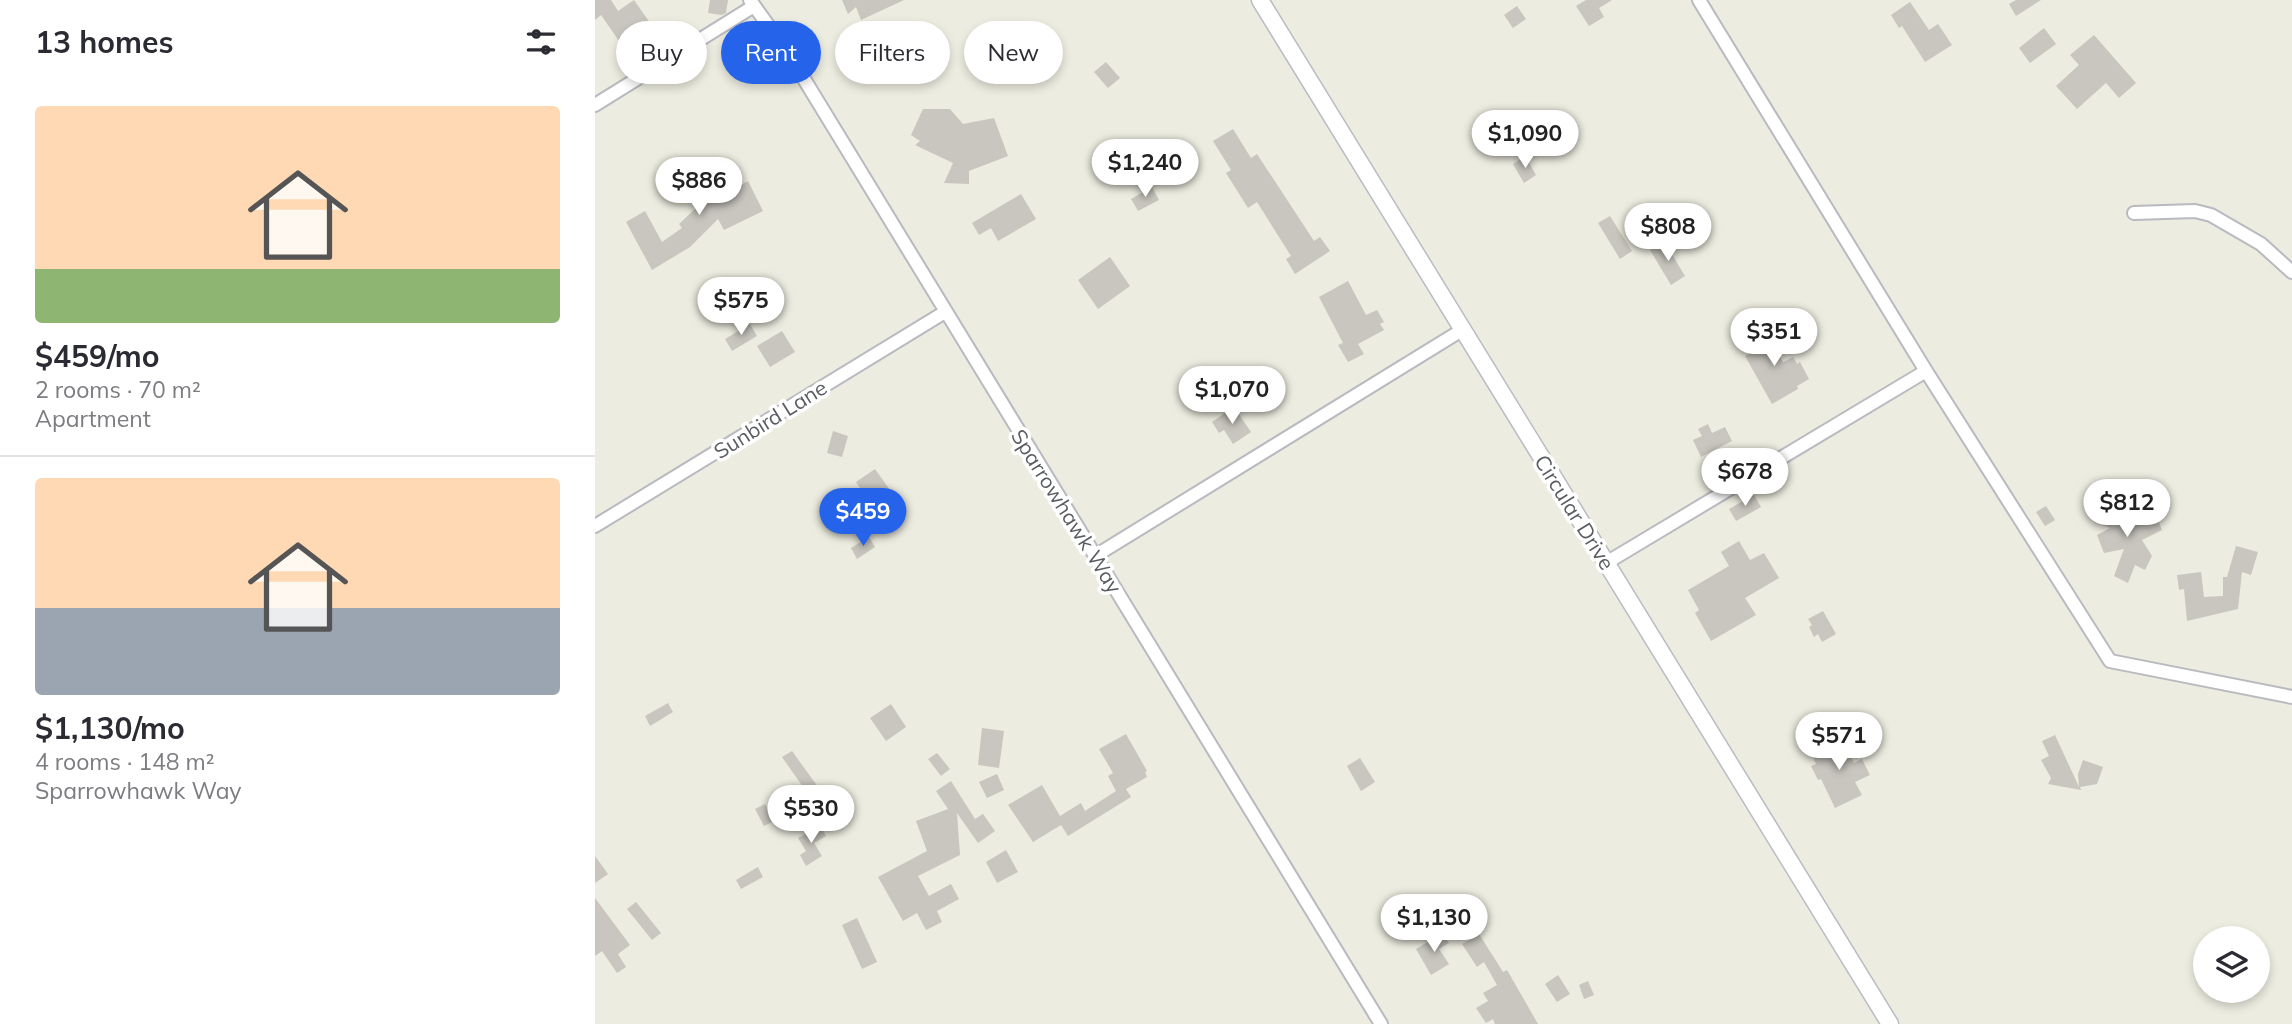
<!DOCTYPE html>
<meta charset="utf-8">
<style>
body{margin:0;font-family:Mulish,sans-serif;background:#f2f2f3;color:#2b2b33;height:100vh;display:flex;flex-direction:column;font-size:26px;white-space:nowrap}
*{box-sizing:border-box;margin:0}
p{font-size:23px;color:#7c7c81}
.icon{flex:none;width:38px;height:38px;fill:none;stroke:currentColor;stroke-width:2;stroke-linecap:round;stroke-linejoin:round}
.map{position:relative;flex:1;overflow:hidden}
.sheet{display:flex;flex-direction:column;background:#fff;width:595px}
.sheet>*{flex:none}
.top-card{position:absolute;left:21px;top:21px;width:665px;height:63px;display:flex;gap:14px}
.buttons{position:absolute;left:1598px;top:926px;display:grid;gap:14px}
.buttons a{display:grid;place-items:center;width:77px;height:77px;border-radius:50%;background:#fff;box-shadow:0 4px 10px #0003;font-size:35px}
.price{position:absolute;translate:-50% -60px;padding:0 16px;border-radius:24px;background:#fff;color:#222;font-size:23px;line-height:46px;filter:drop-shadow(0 2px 4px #0008)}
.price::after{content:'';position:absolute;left:50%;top:42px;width:21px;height:16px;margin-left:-10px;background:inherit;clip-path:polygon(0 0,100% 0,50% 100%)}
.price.selected{background:#2563eb;color:#fff}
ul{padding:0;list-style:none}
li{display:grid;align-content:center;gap:14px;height:371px;padding:0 35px}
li+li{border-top:2px solid #e1e1e2}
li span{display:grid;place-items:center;height:217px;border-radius:7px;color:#555}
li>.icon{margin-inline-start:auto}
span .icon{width:126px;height:126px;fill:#fffc;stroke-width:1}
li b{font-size:30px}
h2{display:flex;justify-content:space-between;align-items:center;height:84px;padding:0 35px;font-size:30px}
.tag{padding:0 24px;border-radius:32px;background:#fff;box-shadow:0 4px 10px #0003;font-size:24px;line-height:63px}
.tag.selected{background:#2563eb;color:#fff}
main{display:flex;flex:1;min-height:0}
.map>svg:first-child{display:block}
</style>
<main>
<section class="sheet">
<h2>13 homes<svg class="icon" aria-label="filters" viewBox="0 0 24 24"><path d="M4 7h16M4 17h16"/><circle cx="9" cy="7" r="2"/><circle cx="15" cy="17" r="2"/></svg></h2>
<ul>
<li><span style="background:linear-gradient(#ffd9b3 75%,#8fb573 0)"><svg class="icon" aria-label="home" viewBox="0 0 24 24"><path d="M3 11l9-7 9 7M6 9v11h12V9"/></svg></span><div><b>$459/mo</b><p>2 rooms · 70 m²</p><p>Apartment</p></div></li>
<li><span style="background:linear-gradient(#ffd9b3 60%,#9aa5b1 0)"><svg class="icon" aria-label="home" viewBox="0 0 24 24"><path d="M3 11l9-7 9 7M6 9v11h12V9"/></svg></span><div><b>$1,130/mo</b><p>4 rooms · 148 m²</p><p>Sparrowhawk Way</p></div></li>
</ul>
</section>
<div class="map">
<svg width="1697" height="1024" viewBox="0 0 1697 1024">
<rect width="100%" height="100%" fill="#edece0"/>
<path fill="#c8c6be" d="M0,0H16L23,11L39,0L60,30L31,51L6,15L0,20Z
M115,0H133L131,13L127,15L113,13Z
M247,0H309L266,20L261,7L253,14Z
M991,0H1017L1004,8L1009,17L994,26L981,6Z
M1421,0H1446L1421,16L1414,4Z
M1315,2L1334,30L1343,24L1357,45L1330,62L1307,26L1304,28L1296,15Z
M922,6L931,19L918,28L909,15Z
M1449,28L1461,44L1435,63L1424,48Z
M1499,35L1541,83L1524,98L1511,83L1482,109L1461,86L1484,65L1475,55Z
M511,62L525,78L513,88L499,72Z
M328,109H355L368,124L399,118L413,156L374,171V184L349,183L358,163L320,145L325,141L316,135Z
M638,129L656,158L662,154L719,241L725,237L735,251L700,274L691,259L696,256L662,202L653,208L631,173L636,170L618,141Z
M930,156L941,175L929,183L918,164Z
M137,163L141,188L153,181L168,211L129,230L123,219L95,247L57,270L31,222L50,211L67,242L87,228L84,224L114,196L109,167Z
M557,187L564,200L543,211L536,199Z
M426,194L441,219L403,241L396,228L384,235L377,223Z
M1015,216L1037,251L1025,259L1003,223Z
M1069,241L1090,276L1076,285L1055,250Z
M515,257L535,286L503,309L483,280Z
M753,281L771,315L782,310L789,322L785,324L789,330L763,344L769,354L753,362L743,345L748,343L724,297Z
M155,324L162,336L137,351L130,339Z
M1169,329L1188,362L1198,357L1202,364L1205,362L1214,379L1202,386L1203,389L1177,404L1150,356L1157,352L1150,339Z
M187,331L200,352L175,367L162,346Z
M639,407L656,432L638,444L629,430L624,433L617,422Z
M1113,424L1117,433L1130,427L1137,441L1106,457L1098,440L1107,436L1103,429Z
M238,431L253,436L247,457L232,453Z
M280,469L295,490L275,503L261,482Z
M1159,495L1166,507L1141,521L1134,509Z
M1505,505L1530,512L1534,523L1560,512L1567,530L1547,540L1557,556L1550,570L1540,565L1533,583L1519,576L1529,549L1509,553L1502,535L1515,528L1499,522Z
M1451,506L1460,520L1450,526L1441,512Z
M274,537L280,547L262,559L256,548Z
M1144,541L1155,560L1169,553L1184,578L1150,598L1161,615L1116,641L1100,613L1104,610L1093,590L1134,566L1126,552Z
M1641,546L1663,552L1656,575L1647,572L1643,609L1592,621L1589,589L1584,590L1582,575L1606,572L1609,597L1628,596V577H1632Z
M1228,611L1241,634L1227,642L1223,634L1219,637L1214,627L1217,625L1213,619Z
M73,703L78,712L55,726L50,716Z
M296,704L311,727L291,741L275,718Z
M387,728L409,731L404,768L383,765Z
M531,734L552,771L550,772L552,777L531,789L536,797L473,836L466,825L438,842L413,805L447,785L465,816L486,803L490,811L521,791L513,776L518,773L504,749Z
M1460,735L1484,787L1483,774L1488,760L1508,767L1502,784L1485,787L1486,790L1453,784L1456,778L1446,760L1454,756L1447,741Z
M1247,738L1259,763L1267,759L1275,775L1260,782L1267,795L1240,808L1226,779L1223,780L1216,766L1221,764L1216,753Z
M197,751L223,787L213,794L187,757Z
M342,753L355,769L346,776L333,759Z
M765,758L780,782L766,791L752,766Z
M402,774L409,790L392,798L384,782Z
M356,781L380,819L388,814L400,831L383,843L362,813L365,855L323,876L334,896L356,884L364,899L342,911L347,922L331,930L322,913L308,921L283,877L332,851L321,821L353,809L341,791Z
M170,804L179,821L169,826L160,809Z
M226,826L231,836L219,843L227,856L211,866L205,855L211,851L203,838Z
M411,850L423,872L402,883L391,862Z
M0,856L13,874L0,883Z
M163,867L168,877L146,889L141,880Z
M0,898L35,945L23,954L31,967L22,973L7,951L0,956Z
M41,902L66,933L57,940L32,909Z
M262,918L282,962L267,969L247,925Z
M848,933L854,943L844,949L854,964L836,975L821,949Z
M884,934L908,972L912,970L943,1024H900L898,1019L891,1023L881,1008L893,1001L888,993L902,985L889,962L882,967L867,944Z
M963,975L975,994L962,1002L950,984Z
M993,981L999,995L989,999L984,985Z"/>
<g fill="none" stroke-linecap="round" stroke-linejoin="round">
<defs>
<path id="street" d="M155,0L195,56L786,1024
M1104,0L1331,371L1515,661L1697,697
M0,105L159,6
M1539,213L1600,211L1616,215L1666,244L1697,272
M0,526L350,312
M500,556L867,330
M1011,563L1331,371"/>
<path id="secondary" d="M665,0L1295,1024"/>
</defs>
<use href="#street" stroke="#b8bac0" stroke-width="16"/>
<use href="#secondary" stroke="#b9bcc3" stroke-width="19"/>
<use href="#street" stroke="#fff" stroke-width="12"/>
<use href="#secondary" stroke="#fff" stroke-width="16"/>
</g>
<g text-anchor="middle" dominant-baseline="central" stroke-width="7" stroke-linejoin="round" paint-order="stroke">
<g font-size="21" fill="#595c62" stroke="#fff">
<text transform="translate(175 419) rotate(-32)">Sunbird Lane</text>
<text transform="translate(472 511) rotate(58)">Sparrowhawk Way</text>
<text transform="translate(980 512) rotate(58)">Circular Drive</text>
</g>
</g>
</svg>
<div class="buttons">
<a><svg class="icon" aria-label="layers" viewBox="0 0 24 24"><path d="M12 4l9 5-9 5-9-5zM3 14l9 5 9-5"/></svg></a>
</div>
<b class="price" style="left:930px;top:170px">$1,090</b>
<b class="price" style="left:550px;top:199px">$1,240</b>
<b class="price" style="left:104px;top:217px">$886</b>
<b class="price" style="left:1073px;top:263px">$808</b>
<b class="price" style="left:146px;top:337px">$575</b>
<b class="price" style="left:1179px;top:368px">$351</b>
<b class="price" style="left:637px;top:426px">$1,070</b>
<b class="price" style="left:1150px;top:508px">$678</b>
<b class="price" style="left:1532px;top:539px">$812</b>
<b class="price selected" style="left:268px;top:548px">$459</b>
<b class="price" style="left:1244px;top:772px">$571</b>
<b class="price" style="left:216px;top:845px">$530</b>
<b class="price" style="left:839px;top:954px">$1,130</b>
<div class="top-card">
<a class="tag">Buy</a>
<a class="tag selected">Rent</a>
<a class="tag">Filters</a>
<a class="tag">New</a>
</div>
</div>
</main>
